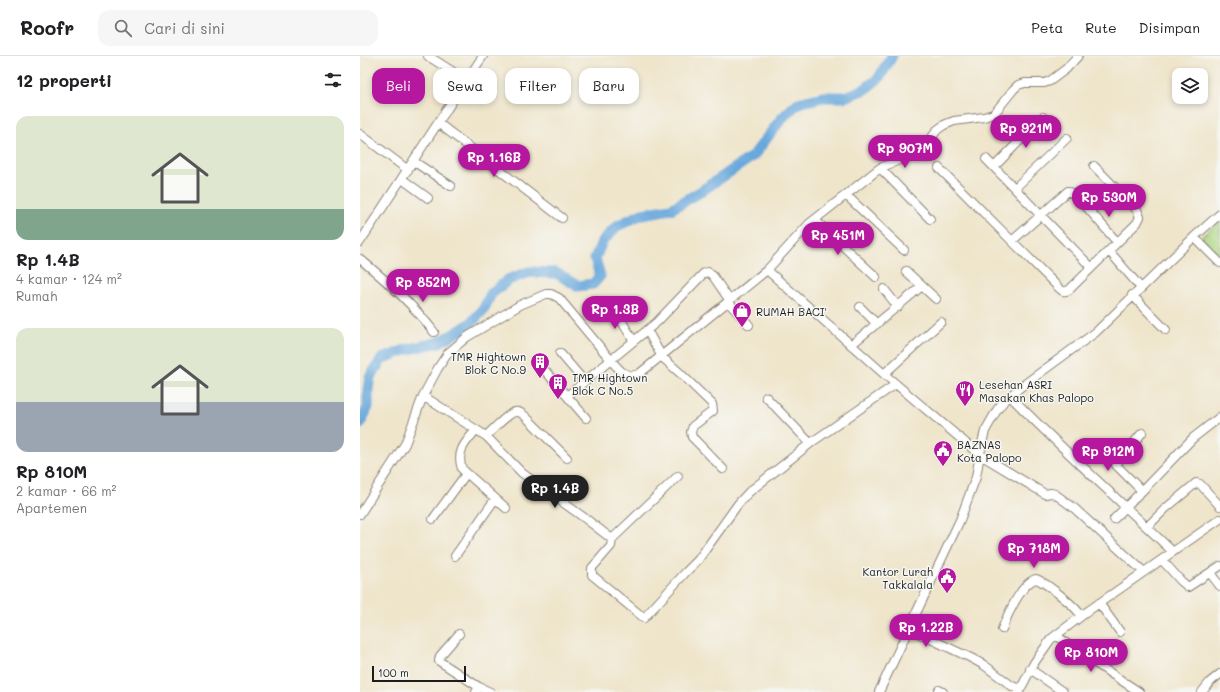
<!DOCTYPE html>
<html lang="id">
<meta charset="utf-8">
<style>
body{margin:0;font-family:Mali,sans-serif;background:#f6f6f6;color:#202124;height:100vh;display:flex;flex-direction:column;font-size:15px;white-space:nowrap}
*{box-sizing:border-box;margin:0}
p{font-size:13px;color:#757577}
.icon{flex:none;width:22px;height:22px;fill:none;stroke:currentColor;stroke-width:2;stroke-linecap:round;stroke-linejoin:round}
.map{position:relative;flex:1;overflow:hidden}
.details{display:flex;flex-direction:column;background:#fff;width:360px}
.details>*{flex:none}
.hud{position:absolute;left:12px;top:12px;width:380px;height:36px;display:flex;gap:8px}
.buttons{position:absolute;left:812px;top:12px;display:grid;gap:8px}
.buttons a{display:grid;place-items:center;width:36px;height:36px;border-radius:8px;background:#fff;box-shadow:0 2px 6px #0003;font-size:20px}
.scale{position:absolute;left:12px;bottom:10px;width:94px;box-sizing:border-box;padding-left:4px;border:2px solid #1c1c1c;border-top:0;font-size:11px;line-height:14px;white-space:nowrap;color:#1c1c1c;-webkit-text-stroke:3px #f6f6f2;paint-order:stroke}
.price{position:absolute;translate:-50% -34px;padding:0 9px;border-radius:14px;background:#b5179e;color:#fff;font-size:13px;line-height:26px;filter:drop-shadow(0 1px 2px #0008)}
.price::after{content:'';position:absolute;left:50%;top:24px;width:12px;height:9px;margin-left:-6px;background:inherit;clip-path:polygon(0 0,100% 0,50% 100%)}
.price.selected{background:#222;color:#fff}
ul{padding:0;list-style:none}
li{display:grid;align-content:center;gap:8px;height:212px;padding:0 16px}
li span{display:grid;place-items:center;height:124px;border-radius:12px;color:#555}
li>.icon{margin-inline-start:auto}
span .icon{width:72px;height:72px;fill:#fffc;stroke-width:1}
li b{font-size:17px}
h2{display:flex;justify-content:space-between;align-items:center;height:48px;padding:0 16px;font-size:17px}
.pill{padding:0 14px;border-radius:12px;background:#fff;box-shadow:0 2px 6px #0003;font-size:14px;line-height:36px}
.pill.selected{background:#b5179e;color:#fff}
header{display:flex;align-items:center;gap:24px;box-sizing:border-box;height:56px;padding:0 20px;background:#fff;border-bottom:1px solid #e0e0e0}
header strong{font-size:19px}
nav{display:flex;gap:22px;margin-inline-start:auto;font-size:14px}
.search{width:280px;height:36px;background:#f6f6f6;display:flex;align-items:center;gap:10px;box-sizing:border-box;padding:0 14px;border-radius:12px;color:#757577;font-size:15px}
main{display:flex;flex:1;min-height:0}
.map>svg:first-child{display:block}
</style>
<header>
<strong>Roofr</strong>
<div class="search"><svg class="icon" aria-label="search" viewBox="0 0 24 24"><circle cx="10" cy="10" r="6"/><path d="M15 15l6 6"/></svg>Cari di sini</div>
<nav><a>Peta</a><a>Rute</a><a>Disimpan</a></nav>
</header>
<main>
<section class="details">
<h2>12 properti<svg class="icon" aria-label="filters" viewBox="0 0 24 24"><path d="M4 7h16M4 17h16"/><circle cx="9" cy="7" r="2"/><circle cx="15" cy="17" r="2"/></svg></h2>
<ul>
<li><span style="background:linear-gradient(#dfe7d0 75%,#7fa58c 0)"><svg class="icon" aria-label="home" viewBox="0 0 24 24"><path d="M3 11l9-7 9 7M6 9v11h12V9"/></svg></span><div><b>Rp 1.4B</b><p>4 kamar · 124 m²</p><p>Rumah</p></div></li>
<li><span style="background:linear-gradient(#dfe7d0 60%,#9aa5b1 0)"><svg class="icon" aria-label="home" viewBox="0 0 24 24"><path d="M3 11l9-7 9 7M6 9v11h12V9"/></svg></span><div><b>Rp 810M</b><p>2 kamar · 66 m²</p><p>Apartemen</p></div></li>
</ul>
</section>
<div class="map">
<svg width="860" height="636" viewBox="0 0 860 636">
<rect width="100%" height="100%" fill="#f6f6f2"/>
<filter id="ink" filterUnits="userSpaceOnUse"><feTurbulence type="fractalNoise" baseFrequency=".025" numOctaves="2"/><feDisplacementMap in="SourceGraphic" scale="8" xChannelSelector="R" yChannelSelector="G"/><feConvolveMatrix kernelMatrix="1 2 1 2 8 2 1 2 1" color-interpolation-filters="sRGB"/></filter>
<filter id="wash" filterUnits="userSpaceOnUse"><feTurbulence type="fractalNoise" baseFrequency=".012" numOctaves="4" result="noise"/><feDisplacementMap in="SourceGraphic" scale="16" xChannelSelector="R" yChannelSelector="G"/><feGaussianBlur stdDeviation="0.9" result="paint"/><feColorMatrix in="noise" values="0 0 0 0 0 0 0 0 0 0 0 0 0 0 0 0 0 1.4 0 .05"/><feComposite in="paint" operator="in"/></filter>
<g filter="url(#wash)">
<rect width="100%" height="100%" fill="#efe5cb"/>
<path fill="#abd682" stroke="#64794f" d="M860,165V200L841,181Z"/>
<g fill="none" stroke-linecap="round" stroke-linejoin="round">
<path stroke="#69a8dc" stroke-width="11" d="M0,368L8,351V333L10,321L22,303L45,294L79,286L94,278L110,268L123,254L131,238L148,224L169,216L196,217L218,230L233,228L240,220L235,202L242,186L257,170L282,158L311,153L340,136L393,100L422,62L438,47L463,41H485L505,33L519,22L532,0"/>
</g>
</g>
<g filter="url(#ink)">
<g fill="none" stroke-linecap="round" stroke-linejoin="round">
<defs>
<path id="minor" d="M68,0L106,24
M78,67L202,162
M0,78L48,114
M626,103L731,211
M53,105L91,130
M634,111L683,61
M520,112L570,163
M579,112L699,232C703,236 704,236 709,234L777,167L780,161L777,154L734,110
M42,123L68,142
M655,132L707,82
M486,139L544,194
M455,164L516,221
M834,181L860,207
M652,185L708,135L717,140L757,186
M0,186L93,44L123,0
M749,195L781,232
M0,203C27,225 53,248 74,276
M407,214L524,318L607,388L619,398L685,438L691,437L695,438L714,452L784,516
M546,215L562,230
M524,233L538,251
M772,239L806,274
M368,246L389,269
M500,251L517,268
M255,254L273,284
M287,274L302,301L320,317L352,348L353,355L333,370L331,376L332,381L337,386L363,413
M491,289L562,230L576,243
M200,297L224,325
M181,310L226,362
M524,318L581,266
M63,340L126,380L162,417L226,463L252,483L251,490L232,512V519L284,562L325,517L338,504L378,448L389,436L452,386L536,328
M207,340L297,266L344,217L348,216L353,220L370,245
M650,340C703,394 759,444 813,496
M406,341L450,387
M116,374C105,387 96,395 102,413L146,452
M126,380C132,375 148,357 155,356C160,355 164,359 167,362L207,402
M782,435L833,382L860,361
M0,458L45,388L63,340L78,312L88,297L107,281L160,249L186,238H191L199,242L255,309L262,316L271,320L279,318L407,214L449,168L520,112L549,100L561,92L570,84L577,74L584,69L594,65L624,61L633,58L637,54L653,34L658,29L665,27H684L690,25L706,13L718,0
M73,463L106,418
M754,463L782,435L756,409V408L782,377
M787,471L805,453L836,427L840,428L860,450
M252,483L318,420
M95,500L135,443
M802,504L821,525L828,531L860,510
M850,517L860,530
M739,547L760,576
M549,573L611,602L624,609L652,630L660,633
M642,573C647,560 662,526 676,523C685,526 717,551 721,560
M99,578L80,600L79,605L119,631
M696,579L711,591L779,636
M670,613L703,636
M579,634L583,636
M116,636L119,631L130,636
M519,636L600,464L616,421L622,387L625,375L637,354L644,345L662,330L736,276L834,181L860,158
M659,636L674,607L691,583L728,555L860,463
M842,636L850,626L860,618"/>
</defs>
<use href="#minor" stroke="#868074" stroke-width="10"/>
<use href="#minor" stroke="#fff" stroke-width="8"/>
</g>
</g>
<defs>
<symbol id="shop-pin" viewBox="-11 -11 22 30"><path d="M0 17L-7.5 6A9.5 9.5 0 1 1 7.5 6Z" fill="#b5179e" stroke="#f6f6f2"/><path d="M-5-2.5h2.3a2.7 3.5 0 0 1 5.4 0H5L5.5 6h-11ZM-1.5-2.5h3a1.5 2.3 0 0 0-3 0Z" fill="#fff"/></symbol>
<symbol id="building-pin" viewBox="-11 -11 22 30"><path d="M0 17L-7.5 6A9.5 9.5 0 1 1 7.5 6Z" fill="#b5179e" stroke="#f6f6f2"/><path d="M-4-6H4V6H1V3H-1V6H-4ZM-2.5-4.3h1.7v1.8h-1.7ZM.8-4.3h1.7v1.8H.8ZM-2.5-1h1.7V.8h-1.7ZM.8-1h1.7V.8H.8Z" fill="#fff"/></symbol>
<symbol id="restaurant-pin" viewBox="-11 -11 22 30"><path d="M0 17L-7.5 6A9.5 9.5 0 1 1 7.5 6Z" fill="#b5179e" stroke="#f6f6f2"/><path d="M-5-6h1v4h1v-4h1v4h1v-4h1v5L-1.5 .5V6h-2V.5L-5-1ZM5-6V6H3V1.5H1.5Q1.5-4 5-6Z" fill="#fff"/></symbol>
<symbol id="civic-pin" viewBox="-11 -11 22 30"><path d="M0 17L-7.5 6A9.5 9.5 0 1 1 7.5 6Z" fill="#b5179e" stroke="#f6f6f2"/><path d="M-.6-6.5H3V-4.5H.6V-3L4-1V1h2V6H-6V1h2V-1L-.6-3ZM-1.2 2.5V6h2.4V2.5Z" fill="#fff"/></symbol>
</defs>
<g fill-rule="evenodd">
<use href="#shop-pin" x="371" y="244" width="22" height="30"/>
<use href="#building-pin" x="169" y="295" width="22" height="30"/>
<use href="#building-pin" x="187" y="316" width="22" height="30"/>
<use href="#restaurant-pin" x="594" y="323" width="22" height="30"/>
<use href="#civic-pin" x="572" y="383" width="22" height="30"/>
<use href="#civic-pin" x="576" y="510" width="22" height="30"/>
</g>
<g text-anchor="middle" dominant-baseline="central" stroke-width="3" stroke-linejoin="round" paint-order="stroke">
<g font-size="11" fill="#1c1c1c" stroke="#f6f6f2" text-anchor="start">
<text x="396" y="255">RUMAH BACI'</text>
<text x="166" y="300" text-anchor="end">TMR Hightown<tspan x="166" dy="13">Blok C No.9</tspan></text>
<text x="212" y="321">TMR Hightown<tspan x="212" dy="13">Blok C No.5</tspan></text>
<text x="619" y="328">Lesehan ASRI<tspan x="619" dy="13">Masakan Khas Palopo</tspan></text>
<text x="597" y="388">BAZNAS<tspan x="597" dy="13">Kota Palopo</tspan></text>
<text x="573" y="515" text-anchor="end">Kantor Lurah<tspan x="573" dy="13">Takkalala</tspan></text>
</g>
</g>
</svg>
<div class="buttons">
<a><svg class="icon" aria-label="layers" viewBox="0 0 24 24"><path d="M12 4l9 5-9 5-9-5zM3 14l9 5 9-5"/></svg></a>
</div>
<div class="scale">100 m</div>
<b class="price" style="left:666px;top:93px">Rp 921M</b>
<b class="price" style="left:545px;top:113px">Rp 907M</b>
<b class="price" style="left:134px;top:122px">Rp 1.16B</b>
<b class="price" style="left:749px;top:162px">Rp 530M</b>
<b class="price" style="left:478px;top:200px">Rp 451M</b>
<b class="price" style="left:63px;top:247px">Rp 852M</b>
<b class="price" style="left:255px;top:274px">Rp 1.3B</b>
<b class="price" style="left:748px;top:416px">Rp 912M</b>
<b class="price selected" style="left:195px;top:453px">Rp 1.4B</b>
<b class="price" style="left:674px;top:513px">Rp 718M</b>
<b class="price" style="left:566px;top:592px">Rp 1.22B</b>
<b class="price" style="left:731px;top:617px">Rp 810M</b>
<div class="hud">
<a class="pill selected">Beli</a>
<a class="pill">Sewa</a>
<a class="pill">Filter</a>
<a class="pill">Baru</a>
</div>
</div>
</main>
